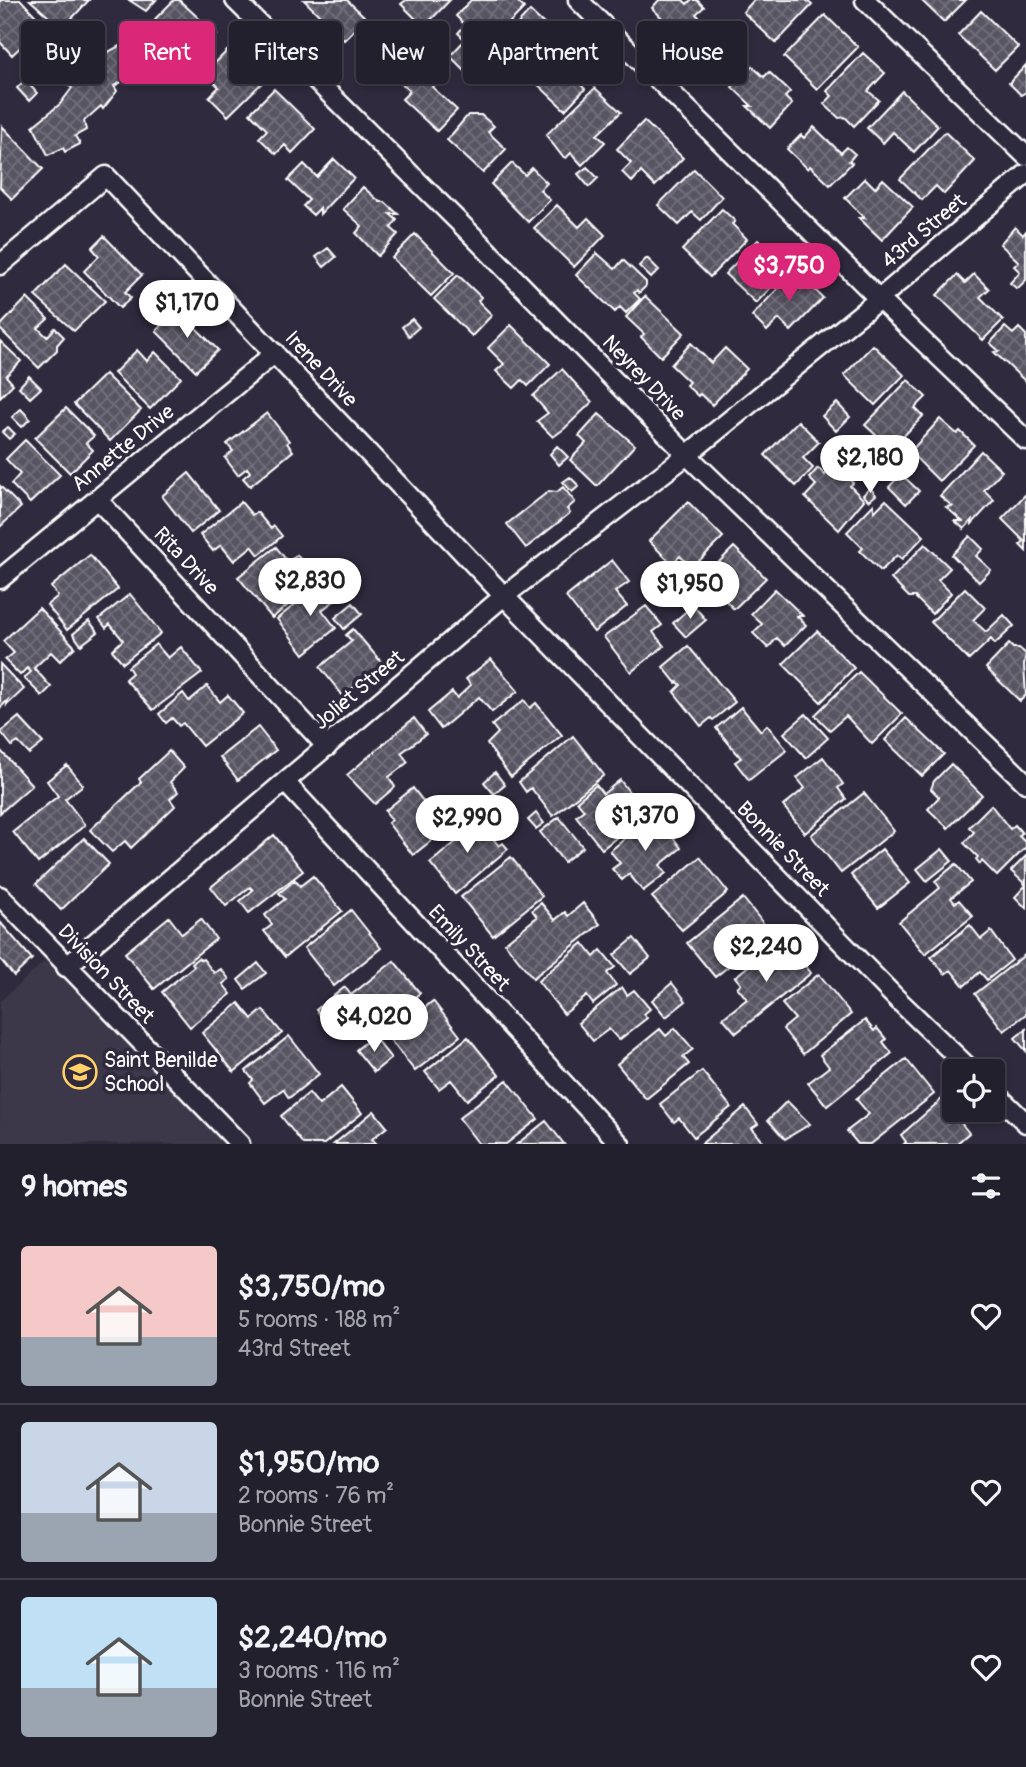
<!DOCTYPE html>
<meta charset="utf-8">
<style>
body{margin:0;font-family:Pangolin,sans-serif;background:#2f2d3a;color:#f1f3f6;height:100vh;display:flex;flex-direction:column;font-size:26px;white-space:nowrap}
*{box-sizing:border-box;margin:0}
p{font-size:23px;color:#a3a3aa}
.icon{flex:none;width:38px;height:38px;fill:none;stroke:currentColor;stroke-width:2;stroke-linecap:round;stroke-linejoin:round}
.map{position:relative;height:1144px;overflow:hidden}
.details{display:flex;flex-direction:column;background:#23202e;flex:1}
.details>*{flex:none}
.banner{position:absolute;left:21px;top:21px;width:985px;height:63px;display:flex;gap:14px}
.fabs{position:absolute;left:942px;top:1059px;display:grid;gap:14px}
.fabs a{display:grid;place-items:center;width:63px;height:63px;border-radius:7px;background:#23202e;box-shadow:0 4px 10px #0003,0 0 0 2px #403e4a;font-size:35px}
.price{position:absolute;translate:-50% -60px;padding:0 16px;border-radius:24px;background:#fff;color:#222;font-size:23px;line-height:46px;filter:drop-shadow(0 2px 4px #0008)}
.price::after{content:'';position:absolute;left:50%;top:42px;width:21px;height:16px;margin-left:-10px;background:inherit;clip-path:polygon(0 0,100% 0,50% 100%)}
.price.on{background:#db2777;color:#fff}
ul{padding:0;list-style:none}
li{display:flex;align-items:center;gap:21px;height:175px;padding:0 21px}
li+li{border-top:2px solid #403e4a}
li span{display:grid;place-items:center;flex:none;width:196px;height:140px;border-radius:7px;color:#555}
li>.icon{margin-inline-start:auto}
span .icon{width:84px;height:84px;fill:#fffc;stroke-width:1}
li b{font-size:30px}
h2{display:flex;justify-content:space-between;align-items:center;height:84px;padding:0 21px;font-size:30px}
.chip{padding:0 24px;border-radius:7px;background:#23202e;box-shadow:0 4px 10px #0003,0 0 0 2px #403e4a;font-size:24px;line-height:63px}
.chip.on{background:#db2777;color:#fff}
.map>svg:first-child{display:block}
</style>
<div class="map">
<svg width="1026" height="1144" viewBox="0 0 1026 1144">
<defs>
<pattern id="building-cross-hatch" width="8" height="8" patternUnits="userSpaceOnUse" patternTransform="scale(1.75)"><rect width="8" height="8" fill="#595564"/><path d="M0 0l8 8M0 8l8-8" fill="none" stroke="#726e7b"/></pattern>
</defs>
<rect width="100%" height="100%" fill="#2f2a3d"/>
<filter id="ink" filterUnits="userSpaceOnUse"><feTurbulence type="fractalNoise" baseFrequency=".0143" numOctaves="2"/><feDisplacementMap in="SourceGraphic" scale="14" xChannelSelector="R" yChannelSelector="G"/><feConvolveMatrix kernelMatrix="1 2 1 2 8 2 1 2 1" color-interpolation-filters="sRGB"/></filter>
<g filter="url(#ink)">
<path fill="#3c3749" d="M50,957L229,1144H0V1001Z"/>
<path fill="url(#building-cross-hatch)" stroke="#fff" stroke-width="2" d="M0,0H21L44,25L12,55L0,42Z
M30,0H89L62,29Z
M129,0H156L146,11Z
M174,0H179L217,35L187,66L163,42L171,35L155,19Z
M304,0H347L366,18L344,40Z
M406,0H450L424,27L401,4Z
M471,0H516L524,8L479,54L458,33L465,25L456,16Z
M659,0H683L687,4L691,0H697L704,7L696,14L720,37L702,57L681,36L678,39L663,24L669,25L652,8Z
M754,0H806L812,5L776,43L743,12Z
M921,0H966L944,22Z
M530,11L562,41L528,77L495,48Z
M981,11L1018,47L995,70L958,35Z
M825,15L858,47L817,89L784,57Z
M75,20L94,39L81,52L62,33Z
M393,21L403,31L394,40L413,59L391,81L358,44L378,24L384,30Z
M462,43L479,58L466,72L450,56Z
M567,44L583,60H578L588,69L577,81L585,89L565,110L533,80Z
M121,45L136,74L114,86L117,91L103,109L101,106L84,121L86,130L75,136L80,144L65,152L63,148L48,155L33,126L60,104L72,88L64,82L78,65L87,72L99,57Z
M233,45L266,79L228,116L209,97L219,87L205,73Z
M490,52L503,65L483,85L470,73Z
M34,53L53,73L41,85L21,64Z
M66,53L72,60L65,67L58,60Z
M863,53L885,73L868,91L879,100L854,126L845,117L839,118L824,104L832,96L827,91Z
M432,54V64L429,68L440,79L432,87L457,110L437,131L402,99L410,91L401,83L423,60V64Z
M1026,65V92L1021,95L1009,83Z
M752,66L764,77L769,72L790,92L785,97L792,104L770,128L747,106H752L732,87Z
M25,80L37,93L29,101L17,88Z
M595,88L621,112L597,135L605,142L582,165L571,153L566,158L562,156L546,135Z
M274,89L315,129L292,153L285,145L276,154L259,138L267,130L250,113Z
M902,91L938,126L914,152L893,132L883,143L867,128Z
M468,115H481L494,126L488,132L506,149L483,173L447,140Z
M644,121L683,158L655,186L641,172L632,182L622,172L631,163L617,149Z
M2,126L43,169L12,199L0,187Z
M814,127L841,153L847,147L855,154L849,161L852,163L830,185L810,166L808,169L787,149L801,135L804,138Z
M945,132L975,161L944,194L936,186L922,200L900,179Z
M334,159L354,178L320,214V208L313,215L303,206L309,200L288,180L304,164L317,177Z
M512,163L525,175L532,168L547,183L540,190L550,200L528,222L491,184Z
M587,167L598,178L589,187L578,174Z
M694,169L722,197L701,220L692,212L679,225L658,205Z
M865,178L875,188L883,179L913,207L882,240L859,218H865L845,198Z
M363,187L380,202H385L398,214H390L397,220L391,228L398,234L378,256L356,233L362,226L343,209Z
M557,205L579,227L588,218L605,235L574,267L534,228Z
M722,209L735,221L732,224L747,239L710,277L682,250Z
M1015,227L1023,235L1026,231V280L1017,289L1010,283L1020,272L1014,266L1019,262L1000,244Z
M415,234L454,273L431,296L392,258Z
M104,236L142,275L125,292L131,298L120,308L84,271L99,256L92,248Z
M758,240L791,267L756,303L725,274Z
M328,248L336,257L324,267L316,257Z
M597,253L615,269L623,260L646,282V286L639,293L637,290L634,293L640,299L626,313L620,307L615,312L576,275Z
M647,258L659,270L651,278L639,266Z
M66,264L105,301L74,331L35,296Z
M795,270L823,298L791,331L779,319L767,331L752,316Z
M974,274L989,289L980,297L1003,320L983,340L937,295L957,275L965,283Z
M458,275L481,297L478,301L492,315L472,336L434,299Z
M645,296L684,333L661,357L641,337L644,334L626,317Z
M27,298L48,319L38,328L47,337L55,328L64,337L57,345V350L39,368L0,329V326Z
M177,309L218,350L196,371L156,331Z
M412,319L419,327L409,336L402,327Z
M511,325L550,364L528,386L522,380L514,388L496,371L504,364L488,348Z
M1005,327L1013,334L1019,328L1026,335V382L994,352L999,351L990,343Z
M0,341L21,361L6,376L13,384L0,397Z
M691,343L711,363L725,348L747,369L712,405L700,394L698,396L686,385L689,382L671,365Z
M873,345L904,375L875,405L844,375Z
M137,350L147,361L155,352L181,378L150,409L114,373Z
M562,369L592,402L564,429L553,437L537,421L548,413L533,396Z
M105,374L141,410L110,441L74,404Z
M29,376L41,388L30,398L19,387Z
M908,380L926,397L915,408L923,416L891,449L865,425Z
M837,403L850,417L836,431L822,416Z
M66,408L94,436L86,443L93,450L70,473L35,438Z
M21,409L30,419L22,427L12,417Z
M267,413L289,441L287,443L293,451L250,486L243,478L250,472L247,468L238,475L225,458L233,451L227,444Z
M599,414L635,445L597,486L570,460L586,443L579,436Z
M940,419L957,434L960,431L974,445L939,481L910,452Z
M798,421L819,442L803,458L813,468L796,486L765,455Z
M8,427L15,434L9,439L2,432Z
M25,440L60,475L30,503L11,484L20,474L6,459Z
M557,446L568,457L559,465L550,454Z
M981,451L1002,471L984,490L994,500L972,524V520L964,529L955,521H962L946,507L952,506L940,496Z
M835,465L853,483L850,486L864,500L839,530L805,497L816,485L809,478L818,468L825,475Z
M189,473L219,510L191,533L162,496Z
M901,474L919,491L906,504L889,487Z
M570,477L579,486L572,492L563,482Z
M0,486L21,507L0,527Z
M563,487L575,502L567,509L570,513L526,548L507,524L549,491L557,492Z
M870,488L876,495L869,501L863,495Z
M1025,495L1026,496V551L1020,545L1024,541L1002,519Z
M886,500L924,536L902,559L897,555L881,571L860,551L863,548L847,532L874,504V512Z
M241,502L252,515L257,512L271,529L274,526L282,536L259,555L252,546L234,561L221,545L213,551L200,535Z
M688,502L723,537L692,568L680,556L672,564L649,541Z
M970,536L983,549L976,556L991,570L979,582L952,555Z
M925,544L950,568L938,580L951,593L932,614L915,597H909L891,579Z
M276,547L288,562L297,555L307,568L303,571L314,584L272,618L238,577Z
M734,547L766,578L734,609L703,578Z
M90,555L118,589L67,630L47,605L58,596L51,587Z
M612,560L629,582L615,592L627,606L594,632L566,597Z
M320,566L325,572L316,579L310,573Z
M324,581L338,598L322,610L336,628L304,654L277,619Z
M965,588L985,608L973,620L986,632L1004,615L1014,626L995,644L991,639L969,660L931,622Z
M775,589L803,616H797L806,625L785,646L777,638L768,648L753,633L762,624L751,614Z
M130,594L161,633L123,663L112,650L123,640L110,624L106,628L99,619Z
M353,603L362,614L344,629L335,618Z
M693,605L706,620L686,637L673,623Z
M646,606L662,625L653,632L664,646L631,672L604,637Z
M39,608L75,647L60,661L51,652L34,668L51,687L42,696L24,678L31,672L27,668L20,675L5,660L14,653L3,641Z
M89,621L98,632L81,645L73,634Z
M353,629L383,664L343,696L320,667L352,641L346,635Z
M817,631L854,668L821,702L783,664Z
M156,644L168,658L181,647L202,673L153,710L125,679L132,673L128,667Z
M1009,644L1013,648H1019L1026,654L1024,665L1026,695L1020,701L986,668Z
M688,646L735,702L713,720L711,718L701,726L674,692L681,685L678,682L676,683L663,667Z
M491,659L518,691L492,712L479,697L441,729L428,712L452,692L457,698L471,685L466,679Z
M0,664L24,689L7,705L8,700L0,708Z
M859,672L902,714L872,744L846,716L830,730L815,715Z
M207,686L220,702L228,695L243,713L202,746L183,723L179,726L172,718L166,723L159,714L183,693L189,701Z
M524,700L530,708L536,703L562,735L511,777L487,744L498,733L492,725Z
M741,707L761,731L767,725L787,750L749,780L735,762L741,758L716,728Z
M806,714L828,738L806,758L784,733Z
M19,717L43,743L29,754L18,742L12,746L1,732Z
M414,718L426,734L401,753L408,762L389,777L395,787L375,804L347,775Z
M906,718L944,754L922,776L885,740Z
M258,727L276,750L238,780L220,757Z
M573,736L604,775L553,816L531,788L526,792L519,782Z
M0,750L32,785L0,813Z
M169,751L184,768L170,782L178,792L170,799L175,806L131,848L125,841L112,852L90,830L141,782L139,779Z
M823,757L843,784L838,788L846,799L805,833L783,806L805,788L797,778Z
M951,764L982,795L948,828L928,809L939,797L931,789L934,781Z
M67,765L83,785L65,799L85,825L38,863L13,832L58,796L47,781Z
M495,772L505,785L494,794L484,782Z
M620,780L646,814L602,849L576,816L584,810L577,801L596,785L603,794Z
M413,788L430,810L441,802L456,821L413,855L388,823L392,820L385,811Z
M864,793L894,831L841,873L811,835Z
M991,805L1010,829L1015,825L1022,833L1019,836L1026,843V847L997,876L982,861L980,864L976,859L978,857L964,843L974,832L969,827Z
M536,813L544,823L536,829L528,820Z
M655,814L681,848L660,865L666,873L643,891L629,874L622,880L612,869L620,863L610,851Z
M473,815L499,846L503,843L508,849L455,894L430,863L457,841L452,834Z
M559,817L583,847L564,862L540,832Z
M274,835L303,871L249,913L240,901L253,890L250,887L226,906L211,887Z
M84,838L109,864L61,910L36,884Z
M882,849L910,883L878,908L851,875Z
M942,849L952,861L927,881L917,869Z
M1026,856V908L1015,897L1026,885L1011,871Z
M511,857L542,896L493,936L461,897Z
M700,857L728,892L682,930L652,897Z
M956,864L971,882L951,898L955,903L959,900L973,916L925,954L899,922L940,888L935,881Z
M313,876L342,911L285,957L264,931L272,925L265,915L285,899L279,893L295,880L300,886Z
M743,898L771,933L715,977L687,943Z
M541,903L555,920L565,912L568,916L583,903L600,924L533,978L505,943L537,917L532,910Z
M351,910L381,948L334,986L304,948Z
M169,917L182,934L201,919L216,939L154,989L125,953Z
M0,922L32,959L14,976L0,959Z
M970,925L981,939L991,931L1012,960L987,980L980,972L964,986L951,970L945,974L931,957Z
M634,938L650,958L630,974L614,955Z
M779,941L791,955L795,952L811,973L736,1033L723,1018L747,999L737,987L741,984L735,977Z
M583,943L594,957L601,950L615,967L607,973L616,985L593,1004L587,996L564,1014L538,981Z
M1026,954V1014L1004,1031L975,994Z
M198,958L201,960L203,959L214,973L221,969L229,979L223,984L231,994L190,1027L162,992L194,966L192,963Z
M394,961L420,993L378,1027L359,1004L347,1013L351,1019L334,1032L316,1010L345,987L351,995Z
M258,963L266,973L245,989L238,980Z
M819,974L851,1014L803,1054L783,1029L795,1019L782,1004Z
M672,983L686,1001L666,1017L652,1000Z
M622,987L627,995L634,990L650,1009L644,1014L647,1018L619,1040L609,1029L593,1041L578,1023Z
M433,1001L460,1036L415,1071L388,1037Z
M239,1003L252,1019L263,1010L282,1033L234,1072L202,1033Z
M865,1020L874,1031L877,1028L886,1039L883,1042L892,1053L827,1106L808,1083L829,1067L820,1055Z
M675,1028L693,1049L683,1057L689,1064L646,1099L617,1064L660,1029L666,1036Z
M1026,1029V1051L1015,1038Z
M289,1036L319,1074L289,1098L283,1089L265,1103L250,1083L253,1080L246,1071Z
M373,1036L391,1058L374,1072L356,1050Z
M468,1037L499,1075L467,1100L451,1080L439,1089L425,1072Z
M906,1059L934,1094L871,1144H858L847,1131L869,1114L856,1099Z
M702,1071L731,1107L694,1137L679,1118L674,1122L660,1104Z
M507,1080L538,1119L506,1144H479L459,1118Z
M341,1087L362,1113L324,1144H303L281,1116L309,1093L319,1105Z
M942,1099L969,1133L956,1144H904L906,1142L901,1135Z
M787,1101L810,1124L785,1139L768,1120Z
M745,1107L758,1124L752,1128L765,1144H701Z
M374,1111L387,1127L372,1139L377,1144H334Z
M546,1121L564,1144H517Z"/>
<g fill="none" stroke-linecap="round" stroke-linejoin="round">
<defs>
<path id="minor" d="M235,0L476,239L687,455L1026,783
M578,0L879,299L1026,440
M865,0L1026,156
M0,265L106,176L504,596L894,996L972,1071
M97,499L327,747
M0,579L275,353
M285,782L620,1144
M0,896L240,1144
M66,967L504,596L687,455L879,299L1026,174
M992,1090L1026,1123"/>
</defs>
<use href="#minor" stroke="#fff" stroke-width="23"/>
<use href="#minor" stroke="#2f2a3d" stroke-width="18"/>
</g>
</g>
<defs>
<symbol id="school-ring" viewBox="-11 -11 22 22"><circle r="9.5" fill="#2f2a3d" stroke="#ffd166" stroke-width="1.5"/><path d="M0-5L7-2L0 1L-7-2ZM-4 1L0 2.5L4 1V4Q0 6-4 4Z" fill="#ffd166"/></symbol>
</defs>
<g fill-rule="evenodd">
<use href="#school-ring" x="61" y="1053" width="38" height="38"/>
</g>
<g text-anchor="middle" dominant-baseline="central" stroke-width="7" stroke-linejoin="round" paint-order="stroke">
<g font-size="21" fill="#fff" stroke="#2f2a3d">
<text transform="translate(924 231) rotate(-40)">43rd Street</text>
<text transform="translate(321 369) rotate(47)">Irene Drive</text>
<text transform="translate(644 378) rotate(46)">Neyrey Drive</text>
<text transform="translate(123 448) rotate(-39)">Annette Drive</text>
<text transform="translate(186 561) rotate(47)">Rita Drive</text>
<text transform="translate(359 690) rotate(-40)">Joliet Street</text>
<text transform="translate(783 849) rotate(46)">Bonnie Street</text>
<text transform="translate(469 948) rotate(47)">Emily Street</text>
<text transform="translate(106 974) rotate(46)">Division Street</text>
</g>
<g font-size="21" fill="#fff" stroke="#2f2a3d" text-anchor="start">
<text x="104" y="1060">Saint Benilde<tspan x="104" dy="24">School</tspan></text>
</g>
</g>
</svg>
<div class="fabs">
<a><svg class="icon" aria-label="locate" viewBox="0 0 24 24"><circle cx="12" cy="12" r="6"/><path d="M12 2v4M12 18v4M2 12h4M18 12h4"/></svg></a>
</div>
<b class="price on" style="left:789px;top:303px">$3,750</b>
<b class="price" style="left:187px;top:340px">$1,170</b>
<b class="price" style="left:870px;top:495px">$2,180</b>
<b class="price" style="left:310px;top:618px">$2,830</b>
<b class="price" style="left:690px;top:621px">$1,950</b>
<b class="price" style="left:645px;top:853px">$1,370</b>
<b class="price" style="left:467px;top:855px">$2,990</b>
<b class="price" style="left:766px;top:984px">$2,240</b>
<b class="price" style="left:374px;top:1054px">$4,020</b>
<div class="banner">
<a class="chip">Buy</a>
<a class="chip on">Rent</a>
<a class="chip">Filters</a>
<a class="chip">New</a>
<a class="chip">Apartment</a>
<a class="chip">House</a>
</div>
</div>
<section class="details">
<h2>9 homes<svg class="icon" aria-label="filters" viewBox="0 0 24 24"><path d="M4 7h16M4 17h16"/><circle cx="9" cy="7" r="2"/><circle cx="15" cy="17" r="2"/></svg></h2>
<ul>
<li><span style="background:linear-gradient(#f6c9c9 65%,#9aa5b1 0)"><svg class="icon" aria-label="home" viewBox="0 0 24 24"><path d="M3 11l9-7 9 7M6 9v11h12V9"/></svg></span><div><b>$3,750/mo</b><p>5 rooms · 188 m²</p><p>43rd Street</p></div><svg class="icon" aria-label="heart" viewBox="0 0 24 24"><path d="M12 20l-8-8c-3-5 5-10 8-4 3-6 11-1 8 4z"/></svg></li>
<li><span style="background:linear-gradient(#c9d6e8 65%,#9aa5b1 0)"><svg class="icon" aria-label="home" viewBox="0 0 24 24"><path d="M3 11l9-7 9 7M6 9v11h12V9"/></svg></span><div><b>$1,950/mo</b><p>2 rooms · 76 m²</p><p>Bonnie Street</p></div><svg class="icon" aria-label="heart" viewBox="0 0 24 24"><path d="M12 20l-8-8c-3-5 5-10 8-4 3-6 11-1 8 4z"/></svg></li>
<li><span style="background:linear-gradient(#bfe0f5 65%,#9aa5b1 0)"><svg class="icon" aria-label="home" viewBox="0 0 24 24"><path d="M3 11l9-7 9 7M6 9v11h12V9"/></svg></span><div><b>$2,240/mo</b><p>3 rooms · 116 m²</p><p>Bonnie Street</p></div><svg class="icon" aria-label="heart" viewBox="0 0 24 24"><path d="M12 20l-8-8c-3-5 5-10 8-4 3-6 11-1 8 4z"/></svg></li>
</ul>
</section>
